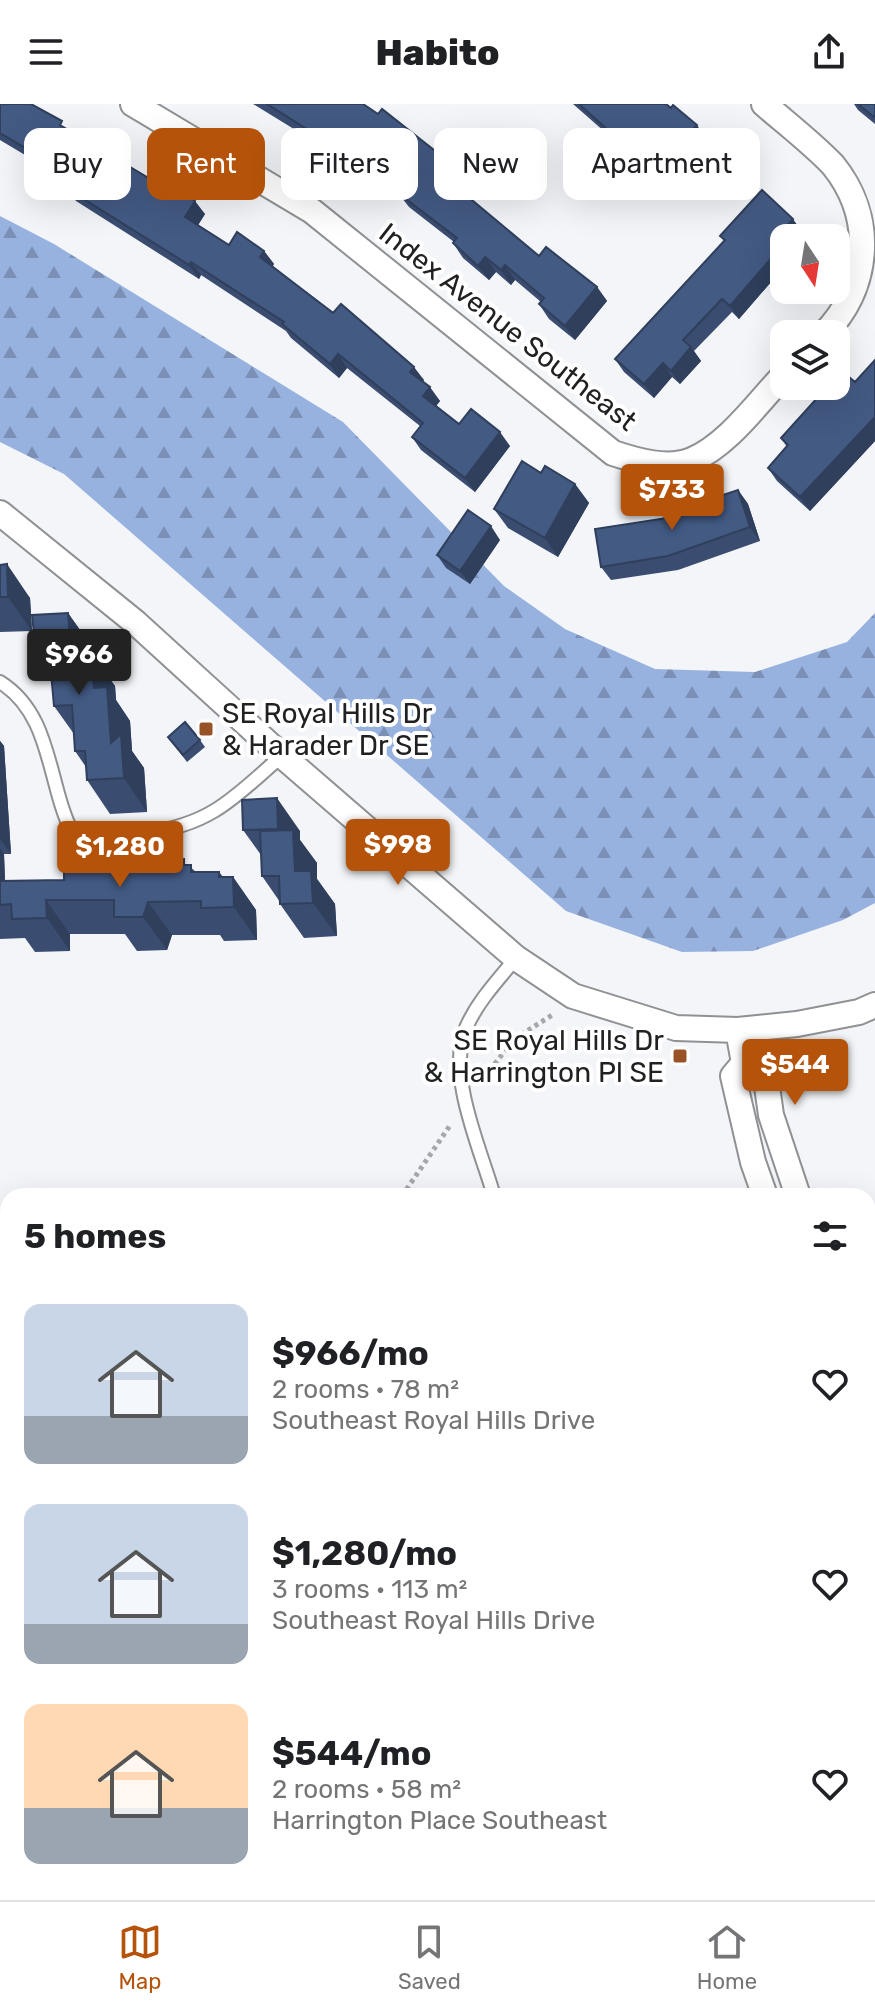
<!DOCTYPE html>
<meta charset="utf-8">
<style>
body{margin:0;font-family:Rubik,sans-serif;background:#f6f6f6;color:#202124;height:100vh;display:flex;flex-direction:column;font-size:30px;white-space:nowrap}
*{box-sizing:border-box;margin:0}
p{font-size:26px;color:#757577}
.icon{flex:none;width:44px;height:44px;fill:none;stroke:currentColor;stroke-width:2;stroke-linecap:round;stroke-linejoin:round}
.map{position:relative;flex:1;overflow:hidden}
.drawer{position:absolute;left:0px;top:1084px;width:876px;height:712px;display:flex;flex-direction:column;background:#fff;border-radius:24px 24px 0 0;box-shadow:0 8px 32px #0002}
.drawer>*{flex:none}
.top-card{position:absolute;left:24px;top:24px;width:828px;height:72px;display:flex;gap:16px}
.needle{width:52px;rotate:168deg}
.fabs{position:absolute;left:770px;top:120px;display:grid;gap:16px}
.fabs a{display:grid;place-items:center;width:80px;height:80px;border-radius:16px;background:#fff;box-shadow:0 8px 32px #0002;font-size:40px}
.price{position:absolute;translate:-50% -68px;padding:0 18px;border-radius:8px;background:#b45309;color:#fff;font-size:26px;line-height:52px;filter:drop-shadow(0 2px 4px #0008)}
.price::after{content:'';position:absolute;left:50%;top:48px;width:24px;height:18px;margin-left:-12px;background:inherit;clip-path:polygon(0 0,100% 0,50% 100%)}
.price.current{background:#222;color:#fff}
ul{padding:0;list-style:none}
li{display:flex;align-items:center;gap:24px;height:200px;padding:0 24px}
li span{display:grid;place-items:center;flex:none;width:224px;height:160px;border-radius:16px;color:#555}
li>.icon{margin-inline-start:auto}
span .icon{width:96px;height:96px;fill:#fffc;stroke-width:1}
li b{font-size:34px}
h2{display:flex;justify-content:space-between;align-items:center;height:96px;padding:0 24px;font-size:34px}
.pill{padding:0 28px;border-radius:16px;background:#fff;box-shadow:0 8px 32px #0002;font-size:28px;line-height:72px}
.pill.current{background:#b45309;color:#fff}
header{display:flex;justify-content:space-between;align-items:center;height:104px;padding:0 24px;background:#fff;font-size:36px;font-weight:800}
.dock{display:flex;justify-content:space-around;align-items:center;height:112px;border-top:2px solid #e0e0e0;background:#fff;font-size:22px;color:#757577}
.dock a{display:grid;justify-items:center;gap:4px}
.dock .current{color:#b45309}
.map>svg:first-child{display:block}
</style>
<header><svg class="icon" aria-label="menu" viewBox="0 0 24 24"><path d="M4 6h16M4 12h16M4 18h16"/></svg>Habito<svg class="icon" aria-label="share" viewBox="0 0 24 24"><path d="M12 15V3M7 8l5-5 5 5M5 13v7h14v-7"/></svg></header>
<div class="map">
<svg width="875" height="1796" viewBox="0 0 875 1796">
<defs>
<pattern id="forest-firs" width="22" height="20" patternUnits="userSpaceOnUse" patternTransform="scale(2)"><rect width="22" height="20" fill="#98b2e0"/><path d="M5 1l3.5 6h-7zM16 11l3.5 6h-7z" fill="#7c90b5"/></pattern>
</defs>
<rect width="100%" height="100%" fill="#f3f5f8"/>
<path fill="url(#forest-firs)" d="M0,112L54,140L343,318L504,482L565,525L655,565L755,568L847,538L875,509V799L843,816L753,847L682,848L566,807L64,370L0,338Z"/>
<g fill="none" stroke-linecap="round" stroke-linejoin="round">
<defs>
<path id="lane" d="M0,578C53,611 47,680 73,730C117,735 174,731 214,707C238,693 260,670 282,652
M494,1092C481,1046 446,970 466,924C477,898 498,876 516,854
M0,1700H8"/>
<path id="street" d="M133,0L312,107L613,349C637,357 668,366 692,356C728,341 758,298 784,271
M764,0C787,20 812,39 833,61C875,113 871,182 824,230
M0,409L136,519L271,642L516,854L573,892L676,924L738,926L797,920L859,908L875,901
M738,926L744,959L733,972L753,1058L765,1092
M744,959L765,968L771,1011L798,1092
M868,1281L875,1299
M868,1372L875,1386
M868,1643L875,1611
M868,1664H875
M0,1762L8,1761
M99,1788L100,1796
M577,1796L578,1788
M834,1796L836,1788"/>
</defs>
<use href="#lane" stroke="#8f9193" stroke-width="16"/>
<use href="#street" stroke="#8f9193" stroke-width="28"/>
<path stroke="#a5a7a9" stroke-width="5" stroke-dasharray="4 4" stroke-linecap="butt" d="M480,979L514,935L554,910
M402,1092L451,1020
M0,1523L8,1520
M0,1545L8,1546"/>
<use href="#lane" stroke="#fff" stroke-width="12"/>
<use href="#street" stroke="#fff" stroke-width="24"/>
</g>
<path fill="#3a4d71" d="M0,0L68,26L205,110L198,121L229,141L264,147L274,160L272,162L424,276L423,277L440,297L436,302L459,320L510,342L475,388L421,346L412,333L420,322L347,264L339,274L291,234L286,227L201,171L199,175L76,97L66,84L70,78L0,36Z
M253,0H363L463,69L473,84L467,92L539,152L597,183L607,197L575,236L549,215L539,200L541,198L515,176L511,181L496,168L489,176L463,154L453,139L454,138L409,103L398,89L406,79L369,50L359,65Z
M573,0H666L706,35L703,39L720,59L694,90L636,43L630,50Z
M854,0H875V20L858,6Z
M802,128L797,134H784V163L739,215L732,208L694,247L701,257L680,280L672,273L654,294L624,268L615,255L724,137L720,132Z
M875,256V337L810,407L777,377L768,364L787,343L781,334L855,278Z
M541,369L575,380L589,399L558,453L508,424L494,405Z
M738,386L748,400L760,437L678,466L611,476L601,463L680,412Z
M500,436L470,480L446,464L437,451Z
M0,461L30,494L32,527L0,528Z
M68,509L92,543V551L115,582L116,596L130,617L132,647L144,664L147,708L110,710L87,676L86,663L75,647L74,630L54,602L52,579L37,558Z
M168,633L200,636L205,643L187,658Z
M0,637L4,642L11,750H4L5,777L64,776L92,760L95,765L188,761L196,768H219L223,773H233L256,806L257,836L224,837L220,831H172L167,846L137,847L125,830H70V847L35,848L25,834L0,835Z
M242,696L300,727V736L317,759V775L335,800L337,832L304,834L280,800V798L262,772L261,751L243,726Z"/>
<path fill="#2f3f5c" d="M697,21L706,35L700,42L691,28Z
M627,29L636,43L630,50L620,37Z
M359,35L369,50L359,65L348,51Z
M711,45L720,59L694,90L685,77Z
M463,69L473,84L464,96L454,81Z
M195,97L205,110L195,126L185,113Z
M793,115L802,128L797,134H784V163L739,215L730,202L773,137Z
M264,147L274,160L270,167L260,153Z
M485,153L496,168L489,176L478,162Z
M191,158L201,171L199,175L189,161Z
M505,161L515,176L511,181L501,166Z
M597,183L607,197L575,236L565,222Z
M691,243L701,257L680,280L671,267Z
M338,250L347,264L339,274L330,260Z
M663,259L672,273L654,294L644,280Z
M414,263L424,276L420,281L410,268Z
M430,283L440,297L433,306L423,292Z
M875,313V337L810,407L800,393Z
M500,328L510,342L475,388L465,374Z
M575,380L589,399L558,453L545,434Z
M738,386L748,400L760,437L750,423Z
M491,422L500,436L470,480L460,467Z
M7,460L30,494L32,527L8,493Z
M68,509L92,543V551L115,582L116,596L130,617L132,647L144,664L147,708L124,674L111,639L71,550Z
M0,637L4,642L11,750L0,735Z
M277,694L300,727V736L317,759V775L335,800L337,832L313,799L295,767L294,747L278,725Z
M0,744L4,750L5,777L0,788Z
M219,768L233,788V773L256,806L257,836L234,803L219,773Z
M46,796L70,830V847L47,814Z
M148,798L172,831L167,846L143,813Z
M31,1788H44L50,1796H31Z
M512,1788H534V1796H512Z
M760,1788H788L787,1796H758Z"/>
<path fill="#435a83" stroke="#2f3f5c" stroke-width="2" d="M0,0H31L62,17L60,21L162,82L165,77L195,97L185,113L229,141L237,128L264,147L260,153L333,209L341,200L414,263L410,268L430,283L423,292L459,320L471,305L500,328L465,374L412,333L423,319L338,250L330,260L282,220L284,218L191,158L189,161L66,84L73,72L0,29Z
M267,0H363L378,10L382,5L463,69L454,81L539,152L546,143L597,183L565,222L539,200L544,194L505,161L501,166L485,153L478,162L453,139L457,134L398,89L409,75L359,35L348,51Z
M579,0H666L671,4L673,1L697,21L691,28L711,45L685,77L627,29L620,37Z
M858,0H875V13H874Z
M762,86L793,115L773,137L780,144L730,202L722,195L683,236L691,243L671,267L663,259L644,280L615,255L725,136L720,132Z
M875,256V313L800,393L768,364L788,341L781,334L828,282H836V273L842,267L855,278Z
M522,357L541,369L545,362L575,380L545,434L494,405Z
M738,386L750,423L668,452L601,463L595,425L680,412L678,406Z
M468,406L491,422L460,467L437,451Z
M7,460L8,493H0V461Z
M68,509L71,550L91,549L94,584L107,583L111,639L121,630L124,674L87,676L85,647H75L72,601L54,602L50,557L37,558L32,511Z
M185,618L200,636L183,651L168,633Z
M277,694L278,725L243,726L242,696Z
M293,726L295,767H311L313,799L280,800L279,772H262L260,727Z
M184,755V761H191V768H219V773H233L234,803L201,804V797L148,798L143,813H114V796H46L47,814L12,815L11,800L0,801V770V777L64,776V761L92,760V765L145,764L163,761V756Z
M8,1768V1788H31V1796H0V1769Z
M106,1788H512V1796H107Z
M585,1788H760L758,1796H583Z
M875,1791V1796H866Z"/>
<g fill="#975326" stroke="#fff" stroke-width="3">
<rect x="198" y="617" width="16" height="16" rx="4"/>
<rect x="672" y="944" width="16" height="16" rx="4"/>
</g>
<g text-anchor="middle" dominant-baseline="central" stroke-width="8" stroke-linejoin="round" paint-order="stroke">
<g font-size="28" fill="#202122" stroke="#fff">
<text transform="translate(508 223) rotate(38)">Index Avenue Southeast</text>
</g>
<g font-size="28" fill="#202122" stroke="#fff" text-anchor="start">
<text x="222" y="609">SE Royal Hills Dr<tspan x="222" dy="32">&amp; Harader Dr SE</tspan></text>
<text x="664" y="936" text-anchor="end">SE Royal Hills Dr<tspan x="664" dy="32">&amp; Harrington Pl SE</tspan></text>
</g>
</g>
</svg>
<div class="fabs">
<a><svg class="needle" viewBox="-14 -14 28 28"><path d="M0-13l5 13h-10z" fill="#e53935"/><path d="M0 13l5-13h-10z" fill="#757577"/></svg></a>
<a><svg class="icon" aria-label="layers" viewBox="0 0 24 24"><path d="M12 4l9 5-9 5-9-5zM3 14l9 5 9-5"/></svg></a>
</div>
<b class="price" style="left:672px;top:428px">$733</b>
<b class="price current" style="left:79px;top:593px">$966</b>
<b class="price" style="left:398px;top:783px">$998</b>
<b class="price" style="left:120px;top:785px">$1,280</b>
<b class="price" style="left:795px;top:1003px">$544</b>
<div class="top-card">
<a class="pill">Buy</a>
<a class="pill current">Rent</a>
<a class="pill">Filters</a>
<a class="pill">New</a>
<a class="pill">Apartment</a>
</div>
<section class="drawer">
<h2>5 homes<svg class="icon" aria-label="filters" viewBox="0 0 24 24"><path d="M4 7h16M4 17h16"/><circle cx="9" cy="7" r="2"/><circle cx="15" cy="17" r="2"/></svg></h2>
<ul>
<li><span style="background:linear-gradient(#c9d6e8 70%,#9aa5b1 0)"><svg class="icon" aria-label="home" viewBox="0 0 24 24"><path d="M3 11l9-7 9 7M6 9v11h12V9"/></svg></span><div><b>$966/mo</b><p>2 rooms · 78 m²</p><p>Southeast Royal Hills Drive</p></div><svg class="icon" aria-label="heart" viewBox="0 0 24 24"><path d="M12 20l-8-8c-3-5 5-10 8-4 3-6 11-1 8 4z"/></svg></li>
<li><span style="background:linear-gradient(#c9d6e8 75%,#9aa5b1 0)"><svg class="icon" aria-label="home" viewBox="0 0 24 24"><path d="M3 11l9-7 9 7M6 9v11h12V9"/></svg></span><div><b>$1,280/mo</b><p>3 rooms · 113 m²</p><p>Southeast Royal Hills Drive</p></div><svg class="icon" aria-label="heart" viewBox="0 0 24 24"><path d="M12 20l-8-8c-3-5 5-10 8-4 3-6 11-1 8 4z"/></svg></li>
<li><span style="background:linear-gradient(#ffd9b3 65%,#9aa5b1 0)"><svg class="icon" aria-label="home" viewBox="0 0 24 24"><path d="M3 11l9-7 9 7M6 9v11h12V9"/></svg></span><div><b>$544/mo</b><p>2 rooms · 58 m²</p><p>Harrington Place Southeast</p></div><svg class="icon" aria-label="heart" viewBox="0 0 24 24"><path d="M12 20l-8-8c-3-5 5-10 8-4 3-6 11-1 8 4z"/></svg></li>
</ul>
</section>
</div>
<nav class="dock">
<a class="current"><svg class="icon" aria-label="map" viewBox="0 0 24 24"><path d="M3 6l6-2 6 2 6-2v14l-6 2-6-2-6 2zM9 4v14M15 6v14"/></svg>Map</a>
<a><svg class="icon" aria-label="saved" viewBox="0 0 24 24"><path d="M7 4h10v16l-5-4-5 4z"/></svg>Saved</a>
<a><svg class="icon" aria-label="home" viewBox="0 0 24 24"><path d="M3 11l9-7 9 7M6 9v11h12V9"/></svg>Home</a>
</nav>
